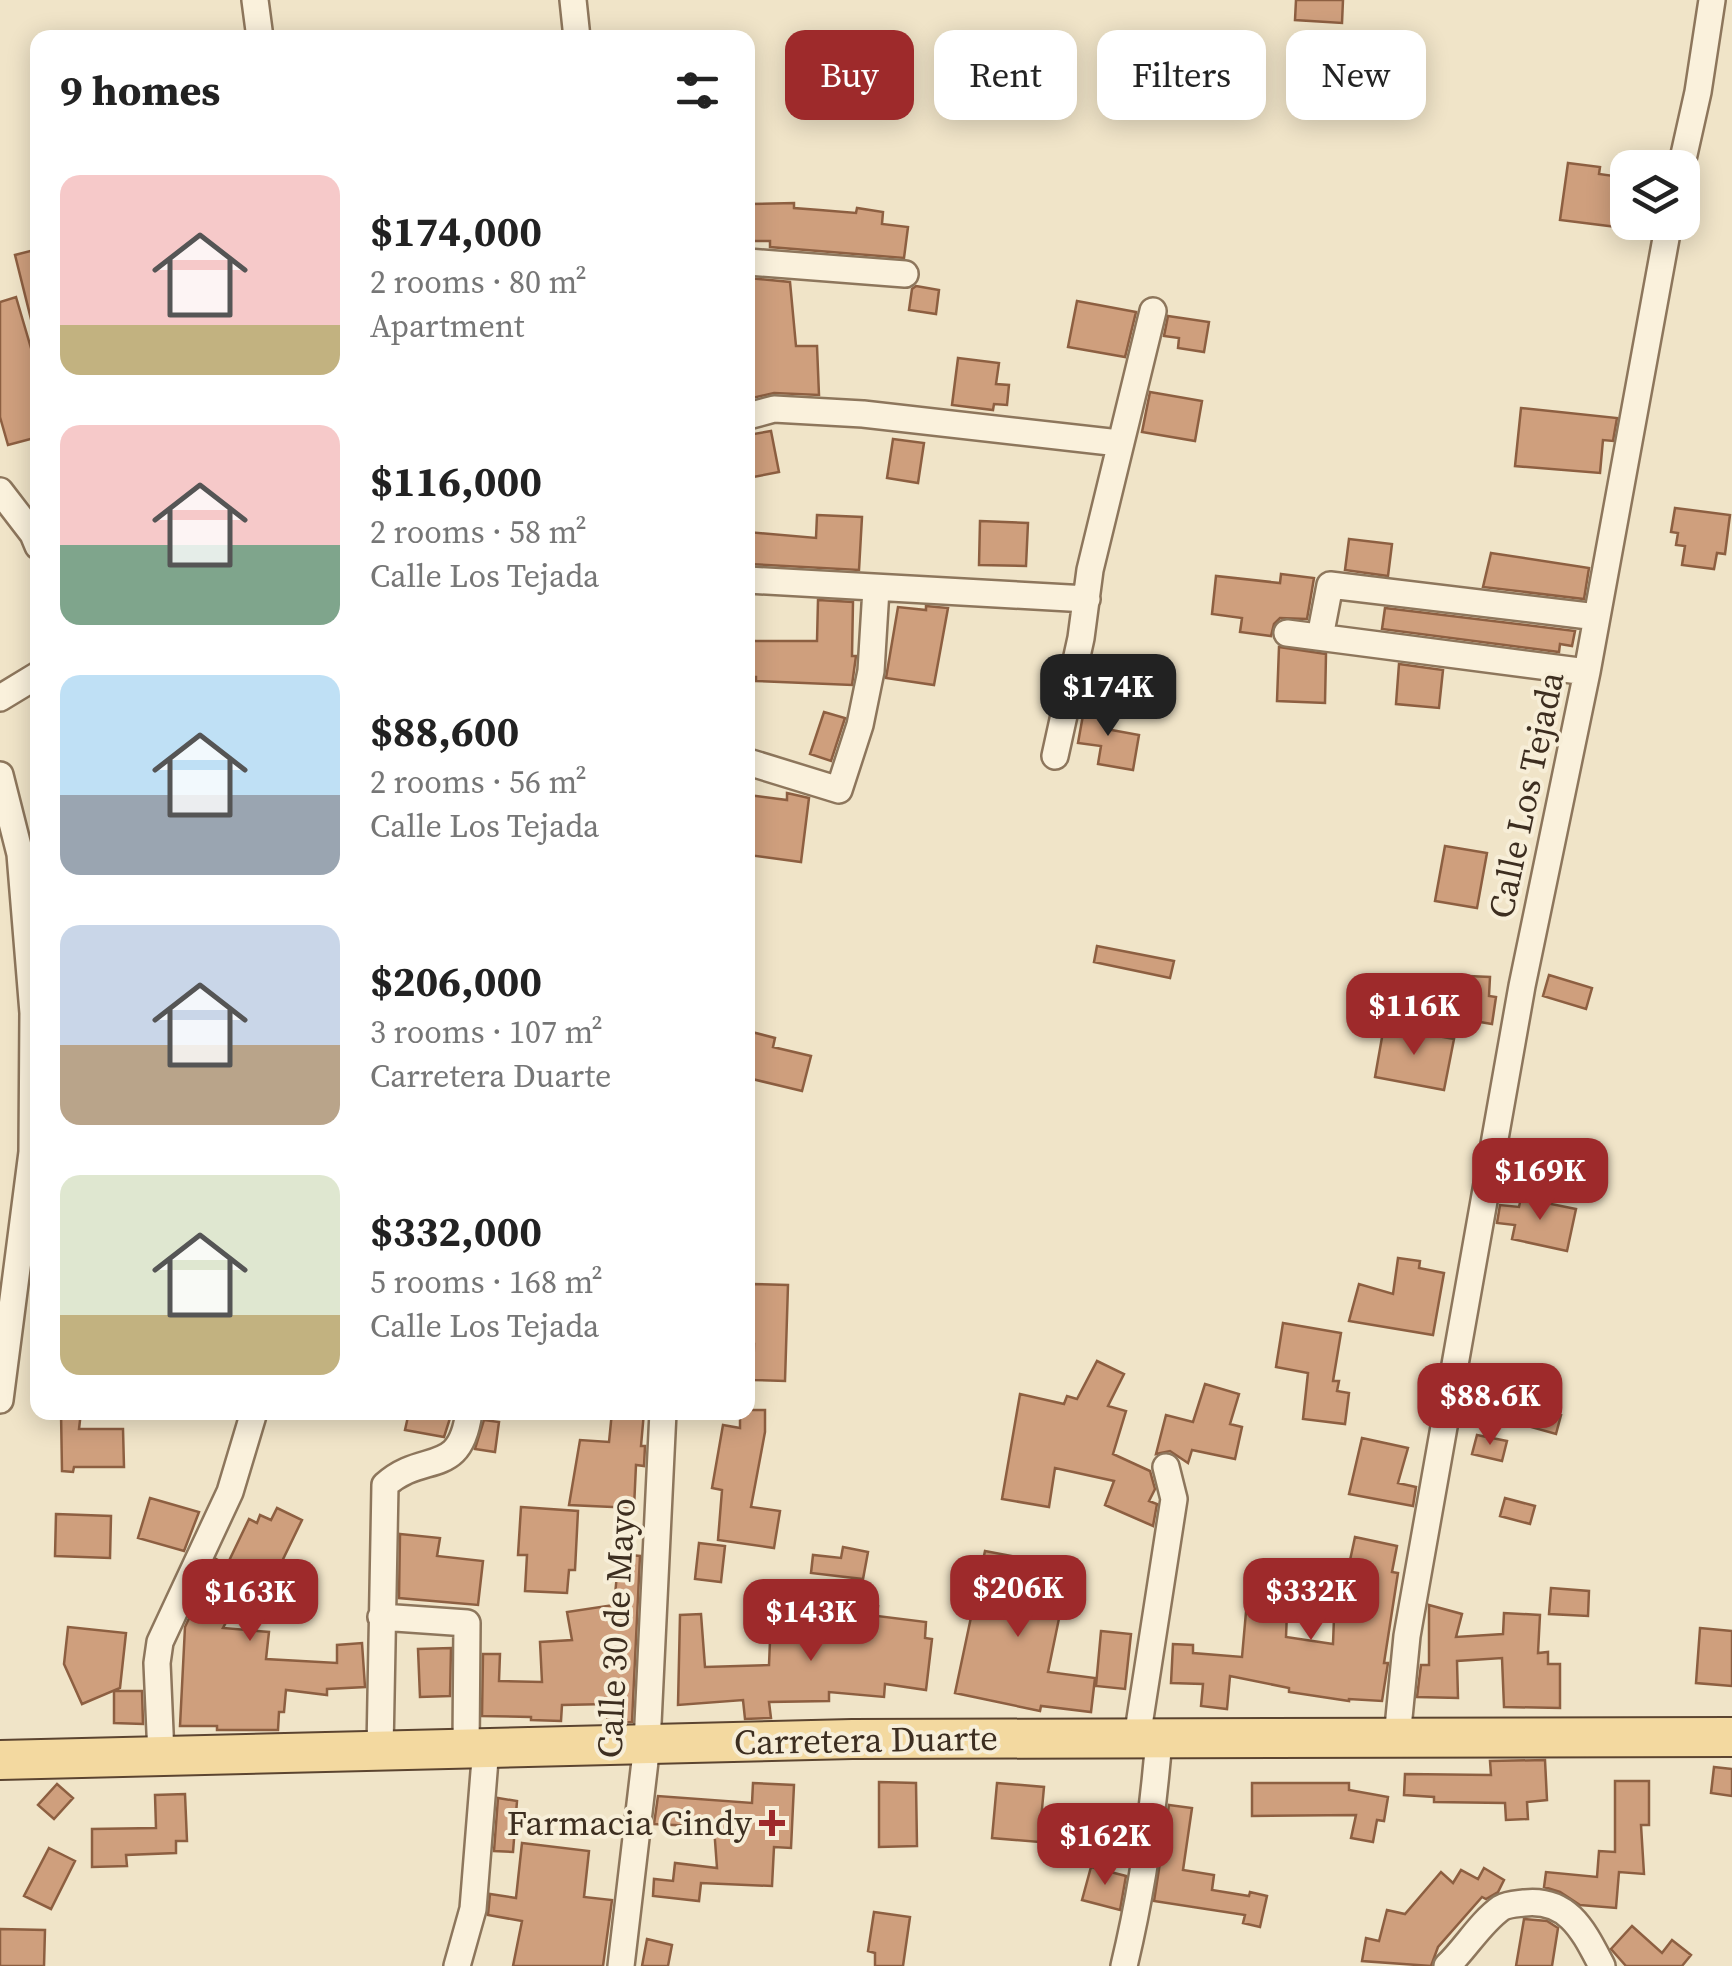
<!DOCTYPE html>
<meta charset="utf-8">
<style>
body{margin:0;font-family:"Source Serif 4",serif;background:#f2f2f2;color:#222;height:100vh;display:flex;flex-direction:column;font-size:38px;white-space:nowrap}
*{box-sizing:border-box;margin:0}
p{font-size:32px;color:#767676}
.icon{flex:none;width:55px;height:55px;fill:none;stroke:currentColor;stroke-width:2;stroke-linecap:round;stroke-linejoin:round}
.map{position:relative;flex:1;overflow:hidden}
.sheet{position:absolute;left:30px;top:30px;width:725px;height:1390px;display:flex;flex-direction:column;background:#fff;border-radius:20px;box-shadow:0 5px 25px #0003}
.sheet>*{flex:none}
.hud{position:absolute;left:785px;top:30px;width:795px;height:90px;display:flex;gap:20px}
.controls{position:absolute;left:1610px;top:150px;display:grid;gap:20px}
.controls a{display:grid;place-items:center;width:90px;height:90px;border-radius:20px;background:#fff;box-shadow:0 5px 25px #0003;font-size:50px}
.price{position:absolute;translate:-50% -85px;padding:0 22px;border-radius:20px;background:#9e2a2b;color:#fff;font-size:32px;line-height:65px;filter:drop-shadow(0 2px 5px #0008)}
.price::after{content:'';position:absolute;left:50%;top:60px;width:30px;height:22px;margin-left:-15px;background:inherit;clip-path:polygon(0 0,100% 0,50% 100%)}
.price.selected{background:#222;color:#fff}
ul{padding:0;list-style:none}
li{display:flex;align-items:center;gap:30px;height:250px;padding:0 30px}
li span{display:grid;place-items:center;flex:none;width:280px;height:200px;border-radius:20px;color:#555}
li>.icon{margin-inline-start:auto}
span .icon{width:120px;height:120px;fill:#fffc;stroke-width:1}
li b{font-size:42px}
h2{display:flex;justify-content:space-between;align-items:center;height:120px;padding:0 30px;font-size:42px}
.tag{padding:0 35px;border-radius:20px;background:#fff;box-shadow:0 5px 25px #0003;font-size:35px;line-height:90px}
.tag.selected{background:#9e2a2b;color:#fff}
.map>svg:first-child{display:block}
</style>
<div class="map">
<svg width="1732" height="1966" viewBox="0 0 1732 1966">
<rect width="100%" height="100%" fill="#f0e4c8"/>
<path fill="#cf9f7d" stroke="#8d5f41" stroke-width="2.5" d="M1296,0H1343L1342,23L1295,20Z
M1568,163L1600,167L1599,174L1628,178V224L1617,223V227L1560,220Z
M794,203V208L820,210L856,213L857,208L883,212L882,224L908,227L904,258L770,247V241H748V204Z
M38,249V318L31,319L15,255Z
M748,278L790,282L796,346H817L819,395L774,393L748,399V348H751Z
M916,286L939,290L936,314L909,310L912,289Z
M16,297L38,372V437L8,445L0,417V302Z
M1077,301L1136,312L1125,357L1068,347Z
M1168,316L1209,322L1204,352L1178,348L1179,338L1164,336Z
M958,358L999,363L996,384L1009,385L1007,405L994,404L993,410L952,405Z
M1150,392L1202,401L1195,441L1142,432Z
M1521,408L1617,418L1613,441L1603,440L1600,473L1515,466Z
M771,431L779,472L748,478V435Z
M893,439L924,443L918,483L887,478Z
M1675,508L1730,515L1725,554L1717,553L1714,569L1682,565L1685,546L1676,545L1678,533L1671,532Z
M817,515L862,517L859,570L748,564V532L816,538Z
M980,521L1028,523L1026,566L979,565Z
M1349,539L1392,544L1388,576L1345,570Z
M1491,553L1589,568L1584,599L1483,587Z
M1281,574L1314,578L1307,619L1280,618L1274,624L1271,636L1240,632L1242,618L1212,614L1216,576L1280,583Z
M818,600L853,602L852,656H856L852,685L756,681V677H748V641H817Z
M926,606L948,608L934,685L886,678L898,607L926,610Z
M1385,608L1575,631L1572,646L1560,644L1559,652L1382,629Z
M1279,647L1326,654L1325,703L1277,701Z
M1399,664L1443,670L1439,708L1396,704Z
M1085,704L1110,708L1106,729L1139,735L1133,770L1098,764L1101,746L1078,743Z
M824,712L845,718L831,761L810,754Z
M787,793L809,798L801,862L748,855V795L787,800Z
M1445,846L1487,853L1477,908L1435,901Z
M1097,946L1174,961L1170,978L1094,962Z
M1549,975L1592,988L1586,1009L1543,996Z
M1468,976L1490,977L1489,996L1496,997L1492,1024L1462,1019Z
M1384,1026L1454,1039L1444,1090L1375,1077Z
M748,1031L775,1038L773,1047L811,1056L802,1091L748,1078Z
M1521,1198L1576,1209L1567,1251L1512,1239L1515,1225L1497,1223L1500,1205L1519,1207Z
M1398,1258L1420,1261L1419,1268L1444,1273L1433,1335L1349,1321L1359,1284L1393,1294Z
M752,1284L788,1285L785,1381L753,1380L754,1344H748Z
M1283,1323L1341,1333L1333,1381H1339L1337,1391L1349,1393L1345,1424L1303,1419L1308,1373L1276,1367Z
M1097,1361L1124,1374L1108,1406L1126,1411L1113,1454L1150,1471L1155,1489L1149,1501L1157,1504L1153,1526L1105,1505L1114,1481L1055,1468L1049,1507L1002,1499L1020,1394L1064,1404L1067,1396L1077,1399Z
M1205,1384L1239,1394L1230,1424L1242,1427L1235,1459L1192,1450L1188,1463L1170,1451L1156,1454L1166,1415L1193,1422Z
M1515,1402L1561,1415L1556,1434L1510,1421Z
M748,1410H765V1432L751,1507L780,1511L774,1548L718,1540L722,1490L712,1488L723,1425L740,1428V1412Z
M61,1412H81L79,1429H123L124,1467H74L73,1472L62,1471Z
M409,1412H452L444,1437L405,1430Z
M612,1412H644L641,1446H645L644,1466L636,1465L634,1508L569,1505L580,1440L609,1442Z
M484,1420L499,1422L495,1452L475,1449Z
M1477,1435L1507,1441L1502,1461L1472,1454Z
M1362,1438L1408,1448L1398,1483L1416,1487L1413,1506L1349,1494Z
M150,1498L199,1512L184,1551L138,1538Z
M1505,1498L1535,1506L1530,1524L1500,1516Z
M521,1507L578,1511L575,1570H569L567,1593L525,1591L527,1555H518Z
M277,1508L302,1520L271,1584L252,1575L223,1628L269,1632L266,1659L337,1663V1645L362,1643L365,1687L327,1689V1695L286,1690L284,1712H279L278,1730H217V1726H180L185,1627L216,1559L227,1565L249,1519L257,1523L260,1515L271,1520Z
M56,1514L111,1516L110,1558L55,1556Z
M400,1534L440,1538L437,1556L483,1561L478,1605L399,1598Z
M1355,1537L1397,1546L1392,1572L1398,1573L1384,1663H1388L1382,1701L1349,1699V1701L1289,1692V1688L1230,1676L1227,1709L1201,1706L1203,1684L1171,1683L1173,1644L1193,1645V1653L1242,1657L1246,1612L1287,1613L1286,1637L1333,1644L1335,1591L1343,1593Z
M699,1543L725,1546L721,1582L695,1579Z
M843,1547L868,1552L863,1579L811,1573L813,1555L841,1558Z
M985,1551L1058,1565L1051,1601L1062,1604L1048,1672L1095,1678L1091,1712L1041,1706L1040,1711L955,1693Z
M619,1554L640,1556L632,1722L607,1723L608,1704L562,1705L561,1721L531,1720V1717L482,1716L483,1654H500L499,1681L542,1682L540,1642L572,1640L567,1612L614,1605Z
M1551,1588L1589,1591L1588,1616L1549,1614Z
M848,1603L878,1606L877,1616L926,1622L925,1638L932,1639L926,1690L885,1684L884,1697L829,1692V1701L769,1702L771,1718L745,1719L743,1700L678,1705L680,1615L701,1614L705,1667L769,1665L770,1641L791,1642V1634L843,1633Z
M1429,1605L1462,1614L1456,1637L1503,1634L1504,1613L1540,1615L1538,1653L1548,1652V1664H1560V1708L1504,1707L1502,1658L1457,1661L1458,1698L1417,1697L1421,1665H1429Z
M68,1627L126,1633L120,1688L82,1704L64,1664Z
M1700,1628L1732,1631V1686L1696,1683Z
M1101,1631L1131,1634L1125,1689L1096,1686Z
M451,1648L450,1696L420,1697L418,1649Z
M114,1691H142L143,1724L114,1723Z
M1545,1760L1547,1800L1527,1802L1528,1819L1506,1820L1505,1803L1434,1802V1797L1404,1795L1405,1774L1491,1775L1490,1761Z
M1714,1767L1732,1769V1796L1711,1793Z
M1615,1781H1649V1825H1641L1644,1874L1619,1872L1616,1908L1580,1905L1560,1892L1544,1887L1546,1872L1597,1877L1599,1851L1615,1852Z
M879,1782L916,1783L917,1846L879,1847Z
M753,1783L794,1785L791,1848L774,1847L772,1886L701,1883L699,1901L653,1896L654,1879L673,1881L675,1863L717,1868L714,1827L654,1824L658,1796L752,1803Z
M997,1783L1044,1787L1039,1842L992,1838Z
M1252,1783H1349V1790L1388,1797L1384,1821L1377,1820L1373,1842L1351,1838L1356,1815L1252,1816Z
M57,1784L73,1798L54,1819L38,1805Z
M185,1794L187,1841H176V1853L126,1855L127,1866L92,1867V1829L156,1828L155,1795Z
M498,1798L517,1801L513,1852L494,1851Z
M1169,1805L1192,1808L1183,1870L1214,1875L1212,1890L1249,1896L1250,1892L1267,1896L1260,1927L1243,1923L1245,1915L1154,1901Z
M522,1843L589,1851L584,1897L612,1900L603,1966H513L522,1921L488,1915L490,1894L516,1898Z
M49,1848L75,1861L51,1909L24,1896Z
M1091,1867L1126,1876L1120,1910L1082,1900Z
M1484,1868L1504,1880L1498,1892L1486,1899L1482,1897L1438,1947L1431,1966L1362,1961L1366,1938L1379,1941L1387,1910L1405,1914L1441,1872L1453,1883L1461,1870L1478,1879Z
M874,1912L910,1917L903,1966H875V1953L868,1951Z
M1524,1919L1547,1921L1558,1928L1552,1966H1516Z
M1632,1926L1662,1953L1672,1940L1691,1955L1682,1966H1626L1611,1949Z
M0,1929L45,1930L44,1966H0Z
M647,1939L672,1945L668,1966H642Z"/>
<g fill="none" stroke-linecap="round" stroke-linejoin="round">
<defs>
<path id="minor" d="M255,0L260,38
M573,0L577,38
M1681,168L1698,92L1712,0
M748,262L905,274
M748,416L774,409L863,414L1119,443
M0,491L33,534L38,546
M748,580L1087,599
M1287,633L1587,672
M1320,637L1330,585L1597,617
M0,698L38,675
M1055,756L1081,638L1090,570L1153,311
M748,762L839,790L860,725L871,671L876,589
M0,775L20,854L33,1013L32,1152L0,1400
M381,1617L467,1623L466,1748
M1137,1738L1174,1499L1166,1467
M1397,1738L1407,1636L1522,986L1587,672L1669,222
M380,1750L385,1485C424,1450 460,1479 469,1412
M161,1755L157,1663L160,1642L230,1492L254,1412
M457,1966L473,1909L486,1747
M621,1966L647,1744L663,1412
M1124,1966C1142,1891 1153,1815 1159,1738
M1447,1966C1466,1948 1480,1923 1501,1908C1508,1904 1515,1904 1524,1903C1569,1898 1584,1932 1602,1966"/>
<path id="primary" d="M0,1760L852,1739L1732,1737"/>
</defs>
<use href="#minor" stroke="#8d765c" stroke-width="30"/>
<use href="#primary" stroke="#5b4430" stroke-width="42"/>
<use href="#minor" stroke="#faf1dc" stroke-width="25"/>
<use href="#primary" stroke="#f3d9a0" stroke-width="38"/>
</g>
<path fill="#9e2a2b" stroke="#f7eed8" stroke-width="4" d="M767 1808h10v10h10v10h-10v10h-10v-10h-10v-10h10z"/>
<g text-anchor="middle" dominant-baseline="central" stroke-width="8" stroke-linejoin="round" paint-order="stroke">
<g font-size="35" fill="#3d2e20" stroke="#f7eed8">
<text transform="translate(1526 795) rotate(-78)">Calle Los Tejada</text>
<text transform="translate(616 1628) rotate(-87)">Calle 30 de Mayo</text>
<text transform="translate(866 1740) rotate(-1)">Carretera Duarte</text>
</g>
<g font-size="35" fill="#3d2e20" stroke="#f7eed8" text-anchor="end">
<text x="752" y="1823">Farmacia Cindy</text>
</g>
</g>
</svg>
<div class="controls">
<a><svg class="icon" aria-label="layers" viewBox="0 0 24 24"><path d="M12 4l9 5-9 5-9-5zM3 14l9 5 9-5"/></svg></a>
</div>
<b class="price selected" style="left:1108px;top:739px">$174K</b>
<b class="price" style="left:1414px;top:1058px">$116K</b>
<b class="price" style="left:1540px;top:1223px">$169K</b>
<b class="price" style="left:1490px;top:1448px">$88.6K</b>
<b class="price" style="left:1018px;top:1640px">$206K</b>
<b class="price" style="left:1311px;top:1643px">$332K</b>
<b class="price" style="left:250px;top:1644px">$163K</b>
<b class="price" style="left:811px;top:1664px">$143K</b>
<b class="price" style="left:1105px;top:1888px">$162K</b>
<div class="hud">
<a class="tag selected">Buy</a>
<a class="tag">Rent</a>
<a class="tag">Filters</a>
<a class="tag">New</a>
</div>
<section class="sheet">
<h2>9 homes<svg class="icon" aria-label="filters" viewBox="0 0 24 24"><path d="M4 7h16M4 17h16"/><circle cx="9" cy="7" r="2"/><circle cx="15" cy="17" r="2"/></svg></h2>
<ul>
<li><span style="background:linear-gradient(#f6c9c9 75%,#c2b280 0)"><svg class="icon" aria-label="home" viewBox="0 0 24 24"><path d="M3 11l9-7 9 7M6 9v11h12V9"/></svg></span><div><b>$174,000</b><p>2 rooms · 80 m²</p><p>Apartment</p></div></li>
<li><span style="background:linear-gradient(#f6c9c9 60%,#7fa58c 0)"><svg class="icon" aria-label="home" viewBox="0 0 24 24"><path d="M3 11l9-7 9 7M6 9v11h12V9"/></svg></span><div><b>$116,000</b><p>2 rooms · 58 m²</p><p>Calle Los Tejada</p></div></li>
<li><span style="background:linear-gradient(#bfe0f5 60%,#9aa5b1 0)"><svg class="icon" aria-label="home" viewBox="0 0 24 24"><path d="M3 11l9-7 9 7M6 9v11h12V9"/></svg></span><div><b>$88,600</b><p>2 rooms · 56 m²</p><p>Calle Los Tejada</p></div></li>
<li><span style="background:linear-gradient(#c9d6e8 60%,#b9a48a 0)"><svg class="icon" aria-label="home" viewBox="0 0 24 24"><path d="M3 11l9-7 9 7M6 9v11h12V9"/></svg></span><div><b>$206,000</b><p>3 rooms · 107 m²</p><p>Carretera Duarte</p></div></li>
<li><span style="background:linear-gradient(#dfe7d0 70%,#c2b280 0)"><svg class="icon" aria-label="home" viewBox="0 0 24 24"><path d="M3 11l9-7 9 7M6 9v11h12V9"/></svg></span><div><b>$332,000</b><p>5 rooms · 168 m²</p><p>Calle Los Tejada</p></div></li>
</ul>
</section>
</div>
